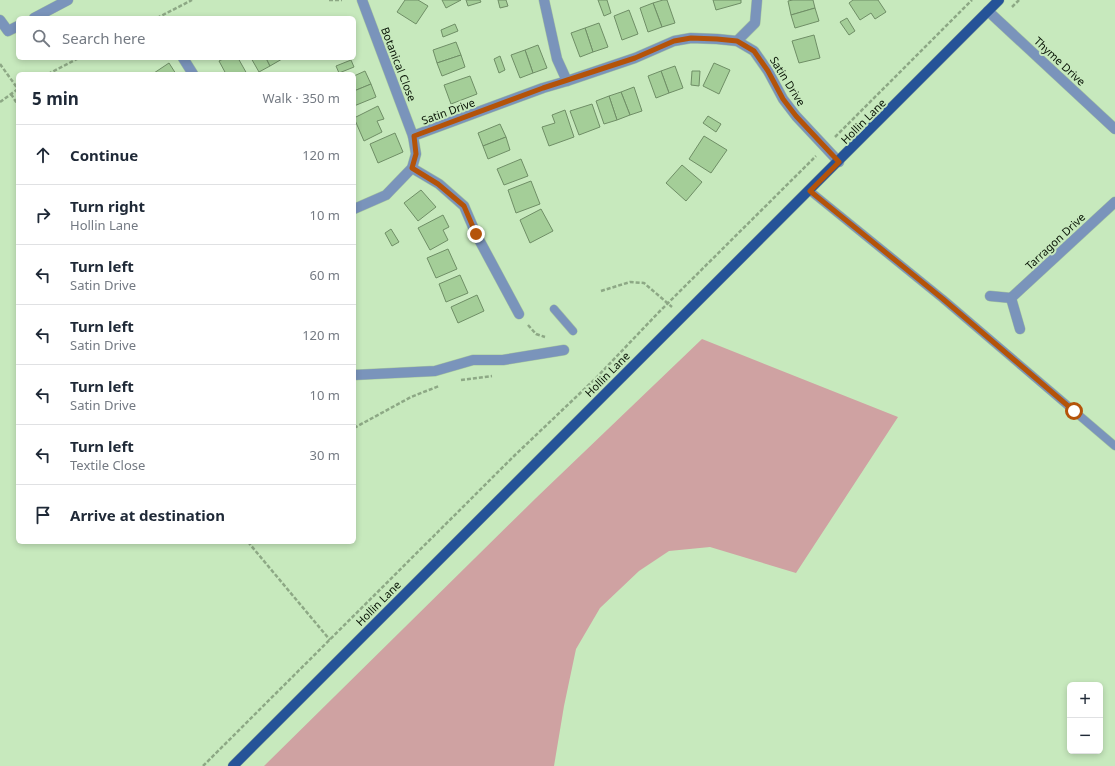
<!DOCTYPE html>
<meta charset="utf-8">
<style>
body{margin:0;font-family:"Noto Sans",sans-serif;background:#f6f6f7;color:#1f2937}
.controls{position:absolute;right:12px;bottom:12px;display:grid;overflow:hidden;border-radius:6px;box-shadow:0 2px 6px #0003}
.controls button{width:36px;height:36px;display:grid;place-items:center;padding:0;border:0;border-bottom:1px solid #e0e1e3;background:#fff;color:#1f2937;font:20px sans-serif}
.stop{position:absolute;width:12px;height:12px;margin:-9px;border:3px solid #b45309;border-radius:50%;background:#fff}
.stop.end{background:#b45309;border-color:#fff;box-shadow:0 1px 4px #0008}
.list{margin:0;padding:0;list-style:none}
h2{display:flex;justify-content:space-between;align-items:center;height:52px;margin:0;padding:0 16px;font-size:17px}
h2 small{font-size:13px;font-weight:400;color:#747a83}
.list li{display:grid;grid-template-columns:26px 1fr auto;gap:12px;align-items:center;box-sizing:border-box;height:60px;padding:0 16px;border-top:1px solid #e0e1e3}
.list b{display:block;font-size:15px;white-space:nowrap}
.list p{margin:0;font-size:13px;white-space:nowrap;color:#747a83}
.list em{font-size:13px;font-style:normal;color:#747a83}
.icon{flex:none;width:22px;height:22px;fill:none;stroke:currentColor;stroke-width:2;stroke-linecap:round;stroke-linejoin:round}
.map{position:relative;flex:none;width:1115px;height:766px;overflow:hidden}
.search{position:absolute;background:#fff;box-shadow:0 2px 6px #0003;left:16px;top:16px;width:340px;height:44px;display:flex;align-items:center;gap:10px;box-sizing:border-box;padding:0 14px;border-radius:6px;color:#747a83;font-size:15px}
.panel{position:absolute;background:#fff;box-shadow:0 2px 6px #0003;left:16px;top:72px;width:340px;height:472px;border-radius:6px}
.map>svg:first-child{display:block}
</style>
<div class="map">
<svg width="1115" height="766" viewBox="0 0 1115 766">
<rect width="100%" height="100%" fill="#c7e9bd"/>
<polygon fill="#cfa2a2" points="702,339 898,417 796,573 710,547 669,551 639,571 600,608 576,649 564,706 554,766 264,766 536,498"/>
<g fill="#a4ce98" stroke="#6f8e66">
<polygon points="405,0 418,0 428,6 416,24 397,12"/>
<polygon points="442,0 461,0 446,8"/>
<polygon points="466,0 480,0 481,2 468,6"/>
<polygon points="498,0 506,0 508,6 500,8"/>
<polygon points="598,0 607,0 611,13 604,16"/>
<polygon points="663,0 667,0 675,23 662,27 653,3"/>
<polygon points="713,0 741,0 741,3 716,10"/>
<polygon points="793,0 813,0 815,8 791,15 788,1"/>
<polygon points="853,0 878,0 886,12 875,19 871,13 860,20 849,3"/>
<polygon points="653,3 662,27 648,32 640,8"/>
<polygon points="815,8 819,21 795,28 791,15"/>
<polygon points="629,10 638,34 622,40 614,16"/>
<polygon points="847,18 855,31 849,35 840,22"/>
<polygon points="599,23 608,47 593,52 585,28"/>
<polygon points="455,24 458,31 443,37 441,30"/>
<polygon points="585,28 593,52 580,57 571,33"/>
<polygon points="814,35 820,58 799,63 792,41"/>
<polygon points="456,42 461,55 437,63 433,50"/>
<polygon points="538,45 547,68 533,73 525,50"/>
<polygon points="525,50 533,73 520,78 511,55"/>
<polygon points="461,55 465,67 442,76 437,63"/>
<polygon points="500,56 505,70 499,73 494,59"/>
<polygon points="225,58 238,58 247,74 226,74 219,61"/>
<polygon points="251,58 266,58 270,66 259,72"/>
<polygon points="266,58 281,58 282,59 270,66"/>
<polygon points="351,60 354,67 339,73 336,66"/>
<polygon points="169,63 176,74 154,74 154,73"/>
<polygon points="714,63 730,70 719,94 703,86"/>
<polygon points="675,66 683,88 669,93 661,71"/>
<polygon points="365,71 371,84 354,91 354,76"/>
<polygon points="661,71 669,93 656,98 648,76"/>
<polygon points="692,71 700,71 699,86 691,85"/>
<polygon points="470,76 477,94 451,104 444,85"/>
<polygon points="371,84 376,97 354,106 354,91"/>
<polygon points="634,87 642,111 630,115 621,92"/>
<polygon points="621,92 630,115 617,120 609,96"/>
<polygon points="609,96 617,120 604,124 596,101"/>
<polygon points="592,104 600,127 579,135 570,111"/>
<polygon points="378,106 384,119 377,121 382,132 364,141 354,118"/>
<polygon points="565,110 574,137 549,146 542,127 555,123 552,115"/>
<polygon points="708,116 721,124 716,132 703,123"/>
<polygon points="500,124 506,137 483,146 478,133"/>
<polygon points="395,133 403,152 378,163 370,144"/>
<polygon points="704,136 727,150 711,173 689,159"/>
<polygon points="506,137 510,150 488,159 483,146"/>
<polygon points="521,159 528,176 504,185 497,169"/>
<polygon points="682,165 702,182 686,201 666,183"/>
<polygon points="531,181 540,204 516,213 508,190"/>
<polygon points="421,190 436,207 418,221 404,203"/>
<polygon points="541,209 553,231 530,243 520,220"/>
<polygon points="443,215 449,227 443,230 448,240 430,250 418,228"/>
<polygon points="391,229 399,242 392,246 385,233"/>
<polygon points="448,249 457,269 436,278 427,258"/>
<polygon points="460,275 468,293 446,302 439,284"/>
<polygon points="477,295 484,311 458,323 451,307"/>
</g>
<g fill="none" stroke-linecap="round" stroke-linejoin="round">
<defs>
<g id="service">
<polyline points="810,191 943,299 1115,446"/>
<polyline points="554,309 573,331"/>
</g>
<g id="minor">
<polyline points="362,0 413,136"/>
<polyline points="544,0 557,59 567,81"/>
<polyline points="988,11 1115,129"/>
<polyline points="34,18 68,0"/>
<polyline points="0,20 8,31 18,26"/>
<polyline points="737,41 755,23 757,0"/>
<polyline points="183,58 193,74"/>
<polyline points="412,168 439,184 464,206 476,234 519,314"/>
<polyline points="354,209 386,195 412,168 416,154 413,136 543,88 567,81 635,58 674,41 691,38 717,39 737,41 754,51 768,71 783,99 796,116 839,162"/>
<polyline points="990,296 1011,298 1115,202"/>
<polyline points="1011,298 1020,329"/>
<polyline points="354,375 435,371 473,360 503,360 564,350"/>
</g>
<polyline id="primary" points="233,766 999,0"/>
</defs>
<use href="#service" stroke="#a9c7a0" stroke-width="9"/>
<use href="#minor" stroke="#a9c7a0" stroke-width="11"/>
<use href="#primary" stroke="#a9c7a0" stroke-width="11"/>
<g stroke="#8da885" stroke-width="2.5" stroke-dasharray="4 2" stroke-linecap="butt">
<polyline points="329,0 342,0"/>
<polyline points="1012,7 1019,0"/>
<polyline points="157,18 192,0"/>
<polyline points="0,64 18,89"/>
<polyline points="48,74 79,58"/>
<polyline points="11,94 18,105"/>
<polyline points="0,102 18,89"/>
<polyline points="835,137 972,0"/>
<polyline points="601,291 630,282 644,283 672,307"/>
<polyline points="528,325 536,334 545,337"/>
<polyline points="461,380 492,376"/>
<polyline points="354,428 411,397 439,386"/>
<polyline points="248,542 330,640"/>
<polyline points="203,766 514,456 596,378 659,312 816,156"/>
</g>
<use href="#service" stroke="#7a94bb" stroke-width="8"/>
<use href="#minor" stroke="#7a94bb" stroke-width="10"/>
<use href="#primary" stroke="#255398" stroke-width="10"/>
</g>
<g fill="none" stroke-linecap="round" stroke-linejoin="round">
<polyline stroke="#b45309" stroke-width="5" points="476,234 464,206 438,184 412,168 416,154 414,136 543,88 635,58 674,41 691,38 717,39 737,41 754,51 768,71 783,99 796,116 839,162 810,191 943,299 1074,411"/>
</g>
<g text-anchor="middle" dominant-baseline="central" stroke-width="4" stroke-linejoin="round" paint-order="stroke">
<g font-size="11" fill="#091406" stroke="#c7e9bd">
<text transform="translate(1060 61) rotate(43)">Thyme Drive</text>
<text transform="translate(399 64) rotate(69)">Botanical Close</text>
<text transform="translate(788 81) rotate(58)">Satin Drive</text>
<text transform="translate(448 111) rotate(-20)">Satin Drive</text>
<text transform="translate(863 121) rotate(-45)">Hollin Lane</text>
<text transform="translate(1055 241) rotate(-43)">Tarragon Drive</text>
<text transform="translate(607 374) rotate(-45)">Hollin Lane</text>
<text transform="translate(378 603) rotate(-45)">Hollin Lane</text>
</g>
</g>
</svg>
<div class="controls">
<button>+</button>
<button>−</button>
</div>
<div class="stop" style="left:1074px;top:411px"></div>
<div class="stop end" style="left:476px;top:234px"></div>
<div class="search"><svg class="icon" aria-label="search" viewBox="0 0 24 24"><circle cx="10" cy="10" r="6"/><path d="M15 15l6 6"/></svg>Search here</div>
<section class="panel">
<h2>5 min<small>Walk · 350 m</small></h2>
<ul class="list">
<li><svg class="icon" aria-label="ahead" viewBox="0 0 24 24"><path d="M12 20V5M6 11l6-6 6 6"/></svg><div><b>Continue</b></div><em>120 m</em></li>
<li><svg class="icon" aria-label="right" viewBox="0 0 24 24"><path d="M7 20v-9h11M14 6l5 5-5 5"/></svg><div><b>Turn right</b><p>Hollin Lane</p></div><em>10 m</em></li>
<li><svg class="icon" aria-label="left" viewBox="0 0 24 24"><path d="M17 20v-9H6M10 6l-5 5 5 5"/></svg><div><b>Turn left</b><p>Satin Drive</p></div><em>60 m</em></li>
<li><svg class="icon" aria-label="left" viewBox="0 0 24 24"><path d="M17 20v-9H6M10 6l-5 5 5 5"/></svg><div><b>Turn left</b><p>Satin Drive</p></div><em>120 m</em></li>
<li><svg class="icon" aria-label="left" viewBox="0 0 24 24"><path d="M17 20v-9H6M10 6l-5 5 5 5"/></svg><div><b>Turn left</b><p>Satin Drive</p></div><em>10 m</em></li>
<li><svg class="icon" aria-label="left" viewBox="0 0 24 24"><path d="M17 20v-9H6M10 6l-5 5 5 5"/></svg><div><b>Turn left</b><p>Textile Close</p></div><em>30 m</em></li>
<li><svg class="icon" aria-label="arrive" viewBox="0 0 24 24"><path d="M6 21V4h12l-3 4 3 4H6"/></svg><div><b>Arrive at destination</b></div></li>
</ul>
</section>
</div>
